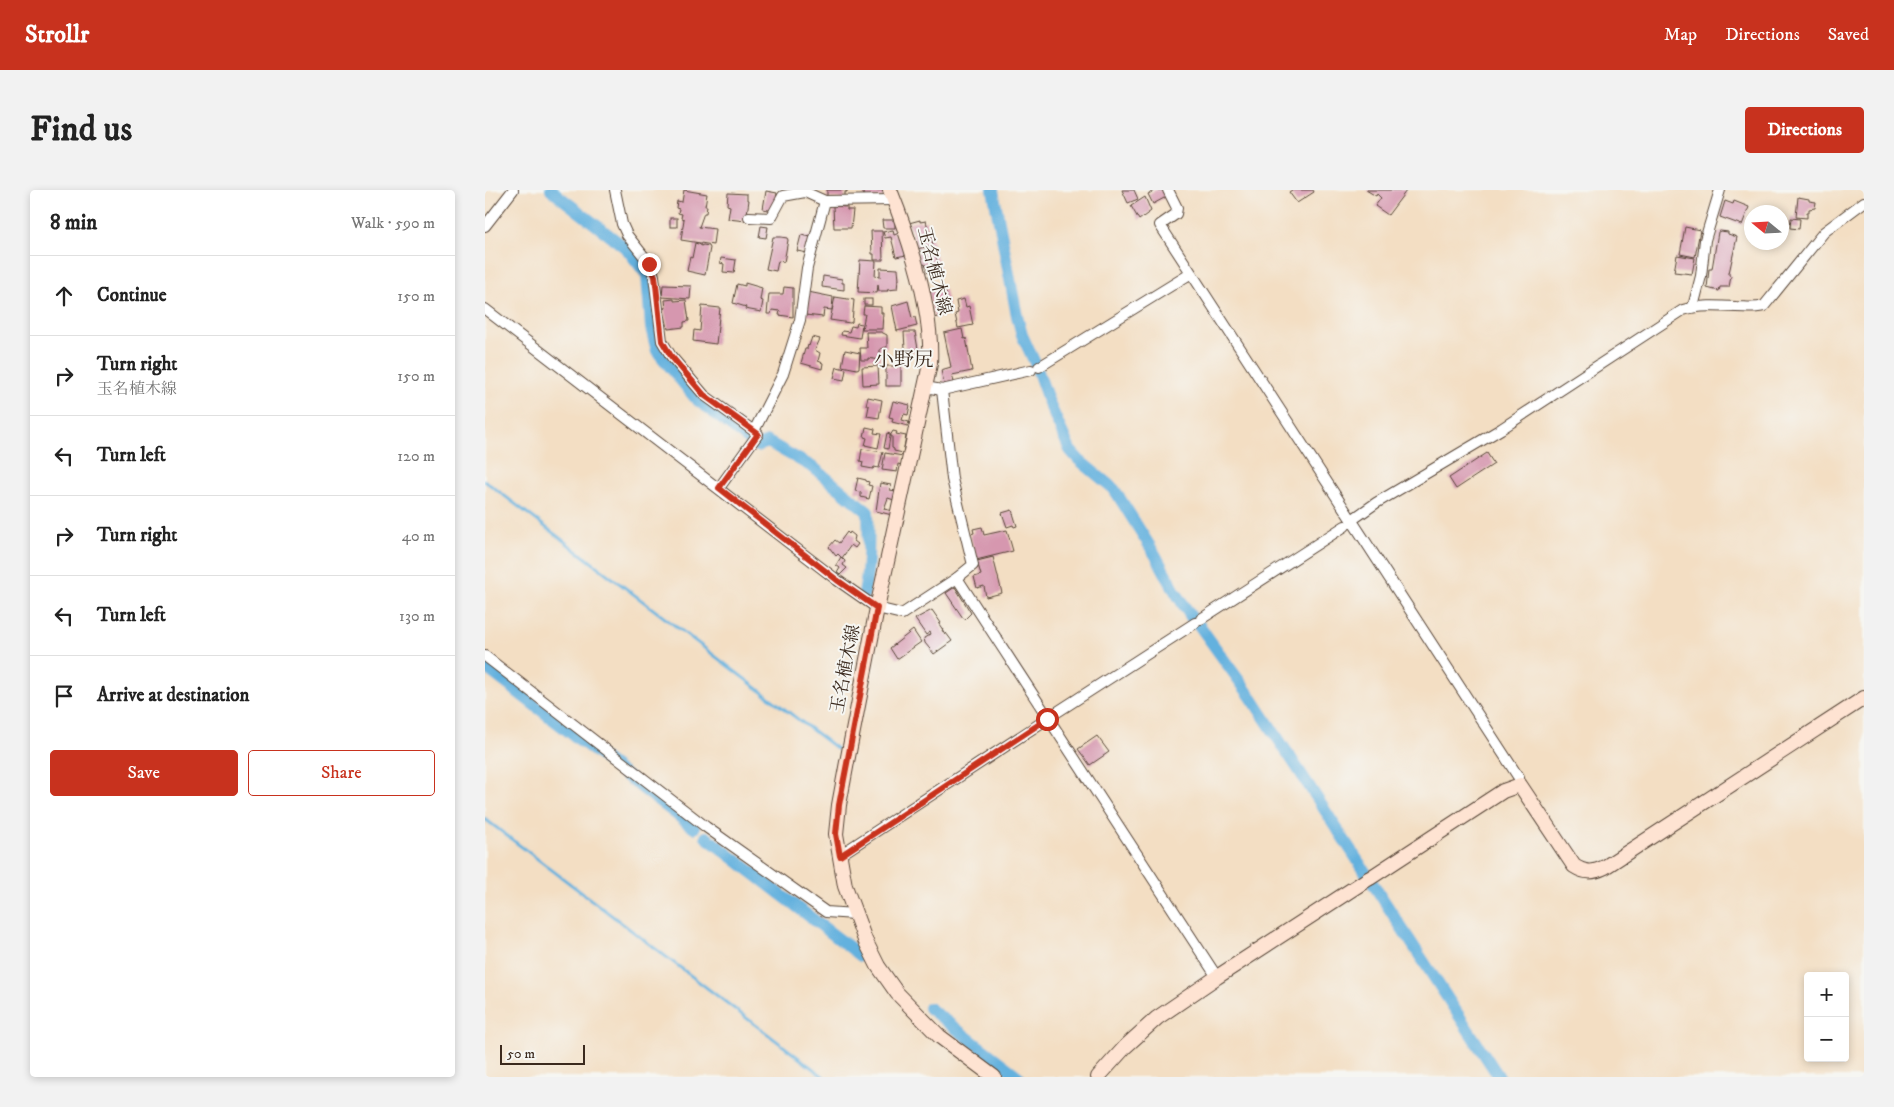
<!DOCTYPE html>
<meta charset="utf-8">
<style>
body{margin:0;font-family:"IM FELL DW Pica","Noto Serif JP",serif;background:#f2f2f2;color:#222}
.controls{position:absolute;right:15px;bottom:15px;display:grid;overflow:hidden;border-radius:5px;box-shadow:0 2px 8px #0003}
.controls button{width:45px;height:45px;display:grid;place-items:center;padding:0;border:0;border-bottom:1px solid #e0e0e0;background:#fff;color:#222;font:25px sans-serif}
.compass{position:absolute;left:1259px;top:15px;width:45px;height:45px;border-radius:50%;background:#fff;box-shadow:0 2px 8px #0003;rotate:288deg}
.scale{position:absolute;left:15px;bottom:12px;width:85px;box-sizing:border-box;padding-left:5px;border:2px solid #3b2a1e;border-top:0;font-size:14px;line-height:18px;white-space:nowrap;color:#3b2a1e;-webkit-text-stroke:4px #f6f6f2;paint-order:stroke}
.stop{position:absolute;width:15px;height:15px;margin:-11px;border:4px solid #c8321e;border-radius:50%;background:#fff}
.stop.end{background:#c8321e;border-color:#fff;box-shadow:0 1px 5px #0008}
.list{margin:0;padding:0;list-style:none}
h2{display:flex;justify-content:space-between;align-items:center;height:65px;margin:0;padding:0 20px;font-size:21px}
h2 small{font-size:16px;font-weight:400;color:#767676}
.list li{display:grid;grid-template-columns:32px 1fr auto;gap:15px;align-items:center;box-sizing:border-box;height:80px;padding:0 20px;border-top:1px solid #e0e0e0}
.list b{display:block;font-size:19px;white-space:nowrap}
.list p{margin:0;font-size:16px;white-space:nowrap;color:#767676}
.list em{font-size:16px;font-style:normal;color:#767676}
.actions{display:flex;gap:10px;padding:15px 20px}
.actions a{flex:1;padding:11px 0;border:1px solid #c8321e;border-radius:5px;text-align:center;font-size:18px;color:#c8321e}
.actions .main{background:#c8321e;color:#fff}
.icon{flex:none;width:28px;height:28px;fill:none;stroke:currentColor;stroke-width:2;stroke-linecap:round;stroke-linejoin:round}
.map{position:relative;flex:none;width:1379px;height:887px;overflow:hidden;border-radius:5px}
header{display:flex;align-items:center;gap:30px;box-sizing:border-box;height:70px;padding:0 25px;background:#c8321e;color:#fff}
header strong{font-size:24px}
nav{display:flex;gap:28px;margin-inline-start:auto;font-size:18px}
.intro{display:flex;align-items:center;justify-content:space-between;box-sizing:border-box;height:120px;padding:0 30px}
h1{margin:0;font-size:35px}
.button{padding:12px 22px;border-radius:5px;background:#c8321e;color:#fff;font-size:18px;font-weight:700}
main{display:flex;gap:30px;padding:0 30px}
aside{flex:1;background:#fff;border-radius:5px;box-shadow:0 2px 8px #0003}
.map>svg:first-child{display:block}
</style>
<header>
<strong>Strollr</strong>
<nav><a>Map</a><a>Directions</a><a>Saved</a></nav>
</header>
<div class="intro"><h1>Find us</h1><a class="button">Directions</a></div>
<main>
<aside>
<h2>8 min<small>Walk · 590 m</small></h2>
<ul class="list">
<li><svg class="icon" aria-label="ahead" viewBox="0 0 24 24"><path d="M12 20V5M6 11l6-6 6 6"/></svg><div><b>Continue</b></div><em>150 m</em></li>
<li><svg class="icon" aria-label="right" viewBox="0 0 24 24"><path d="M7 20v-9h11M14 6l5 5-5 5"/></svg><div><b>Turn right</b><p>玉名植木線</p></div><em>150 m</em></li>
<li><svg class="icon" aria-label="left" viewBox="0 0 24 24"><path d="M17 20v-9H6M10 6l-5 5 5 5"/></svg><div><b>Turn left</b></div><em>120 m</em></li>
<li><svg class="icon" aria-label="right" viewBox="0 0 24 24"><path d="M7 20v-9h11M14 6l5 5-5 5"/></svg><div><b>Turn right</b></div><em>40 m</em></li>
<li><svg class="icon" aria-label="left" viewBox="0 0 24 24"><path d="M17 20v-9H6M10 6l-5 5 5 5"/></svg><div><b>Turn left</b></div><em>130 m</em></li>
<li><svg class="icon" aria-label="arrive" viewBox="0 0 24 24"><path d="M6 21V4h12l-3 4 3 4H6"/></svg><div><b>Arrive at destination</b></div></li>
</ul>
<div class="actions"><a class="main">Save</a><a>Share</a></div>
</aside>
<div class="map">
<svg width="1379" height="887" viewBox="0 0 1379 887">
<rect width="100%" height="100%" fill="#f6f6f2"/>
<filter id="ink" filterUnits="userSpaceOnUse"><feTurbulence type="fractalNoise" baseFrequency=".02" numOctaves="2"/><feDisplacementMap in="SourceGraphic" scale="10" xChannelSelector="R" yChannelSelector="G"/><feConvolveMatrix kernelMatrix="1 2 1 2 8 2 1 2 1" color-interpolation-filters="sRGB"/></filter>
<filter id="wash" filterUnits="userSpaceOnUse"><feTurbulence type="fractalNoise" baseFrequency=".0096" numOctaves="4" result="noise"/><feDisplacementMap in="SourceGraphic" scale="20" xChannelSelector="R" yChannelSelector="G"/><feGaussianBlur stdDeviation="1.12" result="paint"/><feColorMatrix in="noise" values="0 0 0 0 0 0 0 0 0 0 0 0 0 0 0 0 0 1.4 0 .05"/><feComposite in="paint" operator="in"/></filter>
<g filter="url(#wash)">
<rect width="100%" height="100%" fill="#f3dec3"/>
<g fill="none" stroke-linecap="round" stroke-linejoin="round">
<g stroke="#64b1de" stroke-width="3">
<polyline points="0,291 352,559"/>
<polyline points="0,629 339,887"/>
</g>
<g stroke="#64b1de" stroke-width="12">
<path d="M 66,0 L 142,59 L 162,85 L 166,138 L 172,161 L 211,209 L 272,256 L 283,252 L 329,278 L 383,322 C 384,348 384,379 379,404"/>
<polyline points="508,0 532,126 537,145 550,173 564,213 585,260 594,270 629,299 671,366 690,401 706,427 711,431 766,507 1014,887"/>
<polyline points="0,477 209,638"/>
<polyline points="221,647 376,766"/>
<polyline points="444,818 534,887"/>
</g>
</g>
<g id="blocks">
<g fill="#d697af">
<polygon points="199,0 222,4 220,16 222,16 221,23 219,23 214,37 230,39 228,55 196,50 199,29 196,28 197,24 193,23 194,19 191,18 192,11 197,12"/>
<polygon points="342,0 362,0 362,2 360,2 360,9 342,8"/>
<polygon points="379,0 399,0 402,6 381,10 377,1"/>
<polygon points="637,0 649,0 653,9 643,13"/>
<polygon points="671,0 678,0 681,7 668,14 663,4"/>
<polygon points="807,0 828,0 829,2 812,13 804,2"/>
<polygon points="881,0 919,0 921,1 903,25 890,16 896,8 892,4 891,6"/>
<polygon points="281,1 292,3 289,21 278,19"/>
<polygon points="243,3 262,4 262,10 264,10 261,31 243,29 245,16 242,15"/>
<polygon points="660,7 666,21 654,30 646,16"/>
<polygon points="1313,7 1324,9 1324,11 1331,12 1330,18 1324,19 1324,22 1322,22 1322,28 1311,27"/>
<polygon points="1240,11 1248,14 1249,11 1264,17 1257,35 1235,27"/>
<polygon points="348,16 362,17 362,20 368,20 366,38 349,38"/>
<rect x="185" y="28" width="7" height="9"/>
<polygon points="1306,28 1315,29 1314,39 1305,38"/>
<polygon points="397,30 410,30 410,38 398,38"/>
<polygon points="435,30 435,32 441,31 444,42 446,42 448,55 432,59 424,33"/>
<polygon points="276,36 283,37 281,48 274,47"/>
<polygon points="1200,37 1215,40 1210,67 1195,64"/>
<polygon points="408,40 409,45 414,43 421,65 411,67 406,47 400,48 398,42"/>
<polygon points="386,41 397,41 398,70 389,70 389,64 387,64"/>
<polygon points="1235,41 1243,42 1243,44 1252,47 1244,83 1244,85 1246,86 1244,97 1235,97 1234,101 1222,98 1224,79 1227,79 1233,42"/>
<polygon points="316,45 326,47 323,63 312,61"/>
<polygon points="288,47 296,47 302,48 303,50 299,72 293,71 291,81 281,79"/>
<polygon points="210,53 216,55 216,56 218,55 224,56 225,58 220,85 202,81 205,67 207,68"/>
<polygon points="449,58 455,80 443,83 440,74 435,76 431,63"/>
<polygon points="1192,65 1210,68 1207,84 1189,82"/>
<polygon points="236,68 251,70 249,83 238,82 239,74 235,73"/>
<polygon points="375,70 391,71 390,86 395,87 395,78 413,79 414,90 413,90 412,99 402,100 403,101 394,101 393,95 392,103 373,102"/>
<polygon points="338,86 357,89 357,93 359,93 359,100 337,97"/>
<polygon points="260,93 277,98 275,110 278,111 276,122 260,119 261,117 248,113 252,94 260,96"/>
<polygon points="178,95 206,96 205,109 177,107"/>
<polygon points="299,97 308,98 308,127 294,125 295,121 287,120 286,124 282,124 284,104 298,104"/>
<polygon points="458,99 460,100 465,123 462,123 463,125 449,128 443,102"/>
<polygon points="323,102 348,107 347,120 339,119 338,127 320,125"/>
<polygon points="350,107 369,110 367,132 365,133 345,130"/>
<polygon points="189,109 189,111 201,110 204,131 199,132 199,137 183,139 179,119 181,118 180,110"/>
<rect x="379" y="109" width="8" height="6"/>
<polygon points="479,109 481,117 484,116 488,135 473,138 470,124 473,123 471,111"/>
<polygon points="423,111 427,128 430,127 432,136 412,141 407,116"/>
<polygon points="217,116 235,118 231,154 208,151 209,140 215,141"/>
<polygon points="379,116 396,117 396,123 398,123 397,139 377,139 380,124 378,124"/>
<polygon points="372,133 377,134 375,148 356,145 357,141 364,142 366,136 371,137"/>
<polygon points="477,139 479,149 481,148 487,181 467,185 469,192 459,194 456,180 466,177 459,143"/>
<polygon points="381,142 396,142 402,145 402,157 395,159 395,170 383,168 383,170 376,170 375,158 382,158"/>
<polygon points="419,142 430,142 433,159 431,159 431,161 419,163 418,159 420,159"/>
<polygon points="327,147 335,149 330,160 335,163 333,171 338,173 337,179 316,173 320,159 322,159 323,155 324,156"/>
<polygon points="360,160 375,163 374,178 372,179 357,176"/>
<polygon points="393,176 394,194 378,195 377,177"/>
<rect x="401" y="176" width="15" height="20"/>
<polygon points="352,177 361,179 359,190 349,188"/>
<polygon points="383,207 397,210 394,228 382,226 384,216 381,215"/>
<polygon points="408,211 425,215 423,225 419,224 417,230 424,232 423,236 407,232 408,228 404,227"/>
<polygon points="381,237 390,239 389,243 396,244 393,258 380,255 382,248 379,247"/>
<polygon points="408,241 412,242 411,244 421,246 418,263 409,261 409,259 407,258 407,246 405,246"/>
<polygon points="402,243 405,244 405,247 403,259 399,258"/>
<polygon points="377,259 398,262 394,278 389,277 388,279 377,277 378,272 375,271"/>
<polygon points="400,263 418,266 417,275 413,274 412,282 397,280"/>
<polygon points="1002,263 1009,274 971,299 964,288"/>
<polygon points="373,288 381,290 381,291 384,292 383,295 387,296 384,309 376,307 376,302 370,301"/>
<polygon points="395,293 406,295 405,300 411,301 409,310 403,308 399,319 408,321 407,325 391,321"/>
<polygon points="527,320 532,336 529,337 528,335 522,337 517,323"/>
<polygon points="497,337 499,345 522,340 528,361 491,370 485,344 489,343 488,339"/>
<polygon points="362,342 364,344 365,342 370,346 369,351 373,354 370,358 366,355 357,368 353,364 351,366 344,357 350,350 354,353"/>
<polygon points="356,367 360,371 358,375 362,378 355,385 352,383 355,378 351,375"/>
<polygon points="508,367 517,403 501,407 499,396 492,398 489,387 496,385 492,371"/>
<polygon points="470,397 486,423 480,429 478,428 461,403"/>
<polygon points="447,420 456,433 454,434 458,440 457,440 460,445 461,443 467,451 449,464 440,453 439,448 446,444 445,442 441,445 430,429"/>
<polygon points="428,440 436,452 412,469 405,458"/>
<polygon points="612,546 624,562 605,575 593,559"/>
</g>
</g>
</g>
<g filter="url(#ink)">
<use href="#blocks" fill-opacity="0" stroke="#574537" stroke-width="1"/>
<g fill="none" stroke-linecap="round" stroke-linejoin="round">
<defs>
<g id="street">
<polyline points="130,0 137,34 142,45 165,74 169,86 177,151 186,166 219,205 273,244 234,298"/>
<polyline points="683,0 692,18 691,24 675,35 1034,588 1035,595"/>
<polyline points="264,27 286,28 298,6 320,2 340,11 409,10"/>
<polyline points="0,36 28,0"/>
<polyline points="1208,117 1216,86 1220,50 1235,0"/>
<polyline points="0,119 352,390 392,418 417,424 472,388 732,787"/>
<polyline points="554,177 705,84"/>
<polyline points="440,197 457,200 546,180"/>
<polyline points="457,200 467,289 488,375 472,388"/>
<polyline points="269,241 298,184 315,130 322,78 340,11"/>
<path d="M 871,327 L 891,313 L 1016,239 L 1198,120 C 1214,115 1233,116 1251,117 C 1261,117 1269,119 1279,116 L 1339,42 L 1379,12"/>
<polyline points="716,429 860,336"/>
<polyline points="0,466 221,637 341,722 370,724"/>
<polyline points="566,526 710,433"/>
<polyline points="355,665 562,529"/>
</g>
<g id="secondary">
<path d="M 405,0 C 425,50 448,120 445,174 L 392,418 L 362,572 L 354,615 L 351,644 L 360,696 L 380,750 L 393,776 L 412,803 L 454,846 L 509,887"/>
<path d="M 885,688 L 1018,601 L 1035,595 L 1089,676 C 1100,683 1108,683 1120,677 L 1379,508"/>
<polyline points="613,887 641,856 672,828 732,787 883,689"/>
</g>
</defs>
<use href="#street" stroke="#574537" stroke-width="12"/>
<use href="#secondary" stroke="#574537" stroke-width="16"/>
<use href="#street" stroke="#fff" stroke-width="10"/>
<use href="#secondary" stroke="#fee3d2" stroke-width="14"/>
</g>
</g>
<g fill="none" stroke-linecap="round" stroke-linejoin="round" filter="url(#ink)">
<polyline stroke="#c8321e" stroke-width="6" points="164,74 170,86 177,151 186,166 219,205 273,244 234,298 352,390 392,418 354,615 351,644 355,666 562,529"/>
</g>
<g text-anchor="middle" dominant-baseline="central" stroke-width="4" stroke-linejoin="round" paint-order="stroke">
<g font-size="18" fill="#3b2a1e" stroke="#f6f6f2">
<text transform="translate(449 81) rotate(76)">玉名植木線</text>
<text transform="translate(361 479) rotate(-79)">玉名植木線</text>
</g>
<g font-size="20" fill="#3b2a1e" stroke="#f6f6f2">
<text x="419" y="170">小野尻</text>
</g>
</g>
</svg>
<div class="controls">
<button>+</button>
<button>−</button>
</div>
<svg class="compass" viewBox="-18 -18 36 36"><path d="M0-13l5 13h-10z" fill="#e53935"/><path d="M0 13l5-13h-10z" fill="#767676"/></svg>
<div class="scale">50 m</div>
<div class="stop" style="left:562px;top:529px"></div>
<div class="stop end" style="left:164px;top:74px"></div>
</div>
</main>
